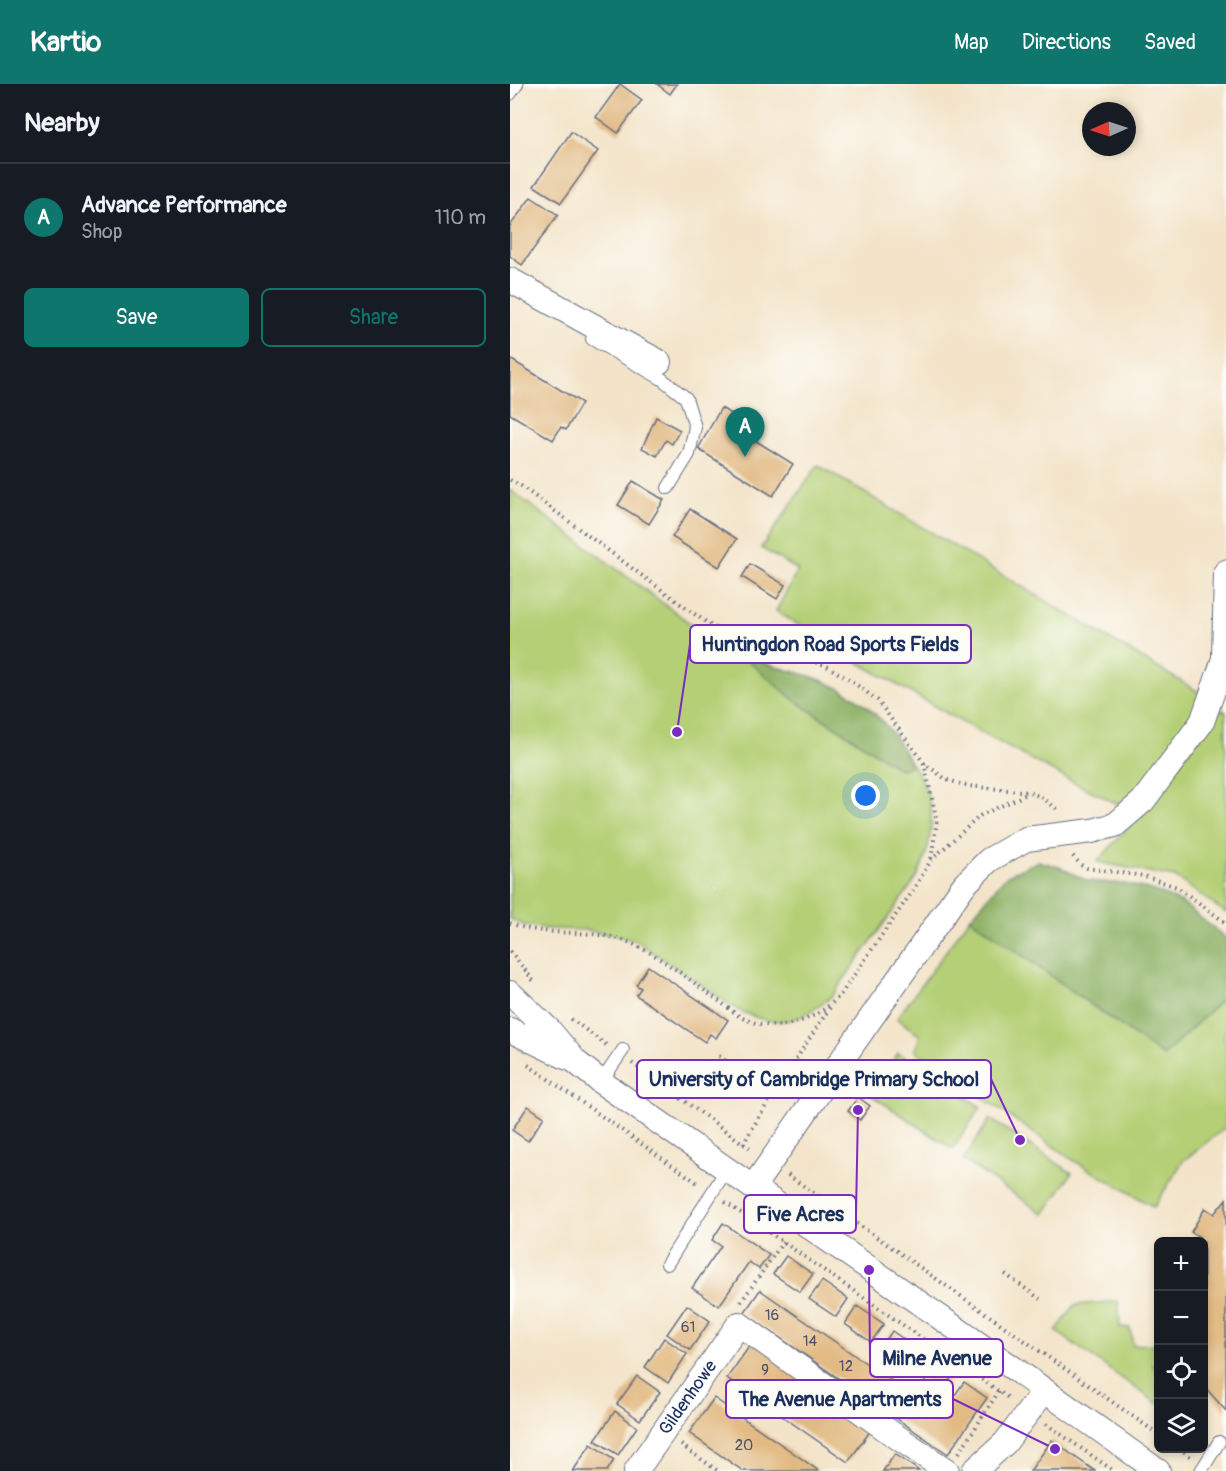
<!DOCTYPE html>
<meta charset="utf-8">
<style>
body{margin:0;font-family:Pangolin,sans-serif;background:#242831;color:#f1f3f6}
.controls{position:absolute;right:18px;bottom:18px;display:grid;overflow:hidden;border-radius:9px;box-shadow:0 3px 9px #0003}
.controls button{width:54px;height:54px;display:grid;place-items:center;padding:0;border:0;border-bottom:2px solid #363941;background:#171b24;color:#f1f3f6;font:30px sans-serif}
.compass{position:absolute;left:572px;top:18px;width:54px;height:54px;border-radius:50%;background:#171b24;box-shadow:0 3px 9px #0003;rotate:267deg}
.you{position:absolute;left:356px;top:712px;width:21px;height:21px;margin:-15px;border:4px solid #fff;border-radius:50%;background:#1a73e8;box-shadow:0 0 0 9px #1a73e833}
.badge{display:grid;place-items:center;width:39px;height:39px;border-radius:50%;background:#0f766e;color:#fff;font-size:20px;font-weight:700}
.pin{position:absolute;translate:-50% -50px;filter:drop-shadow(0 2px 3px #0008)}
.pin::after{content:'';position:absolute;top:32px;width:21px;height:18px;background:inherit;clip-path:polygon(0 0,100% 0,50% 100%)}
.list{margin:0;padding:0;list-style:none}
h2{display:flex;justify-content:space-between;align-items:center;height:78px;margin:0;padding:0 24px;font-size:26px}
h2 small{font-size:20px;font-weight:400;color:#9ea1a6}
.list li{display:grid;grid-template-columns:39px 1fr auto;gap:18px;align-items:center;box-sizing:border-box;height:108px;padding:0 24px;border-top:2px solid #363941}
.list b{display:block;font-size:22px;white-space:nowrap}
.list p{margin:0;font-size:20px;white-space:nowrap;color:#9ea1a6}
.list em{font-size:20px;font-style:normal;color:#9ea1a6}
.actions{display:flex;gap:12px;padding:18px 24px}
.actions a{flex:1;padding:14px 0;border:2px solid #0f766e;border-radius:9px;text-align:center;font-size:21px;color:#0f766e}
.actions .main{background:#0f766e;color:#fff}
.icon{flex:none;width:33px;height:33px;fill:none;stroke:currentColor;stroke-width:2;stroke-linecap:round;stroke-linejoin:round}
.map{position:relative;flex:none;width:716px;height:1387px;overflow:hidden}
header{display:flex;align-items:center;gap:36px;box-sizing:border-box;height:84px;padding:0 30px;background:#0f766e;color:#fff}
header strong{font-size:28px}
nav{display:flex;gap:33px;margin-inline-start:auto;font-size:21px}
main{display:flex}
aside{flex:1;background:#171b24}
.map>svg:first-child{display:block}
</style>
<header>
<strong>Kartio</strong>
<nav><a>Map</a><a>Directions</a><a>Saved</a></nav>
</header>
<main>
<aside>
<h2>Nearby<small></small></h2>
<ul class="list">
<li><span class="badge">A</span><div><b>Advance Performance</b><p>Shop</p></div><em>110 m</em></li>
</ul>
<div class="actions"><a class="main">Save</a><a>Share</a></div>
</aside>
<div class="map">
<svg width="716" height="1387" viewBox="0 0 716 1387">
<rect width="100%" height="100%" fill="#fdfcf7"/>
<filter id="ink" filterUnits="userSpaceOnUse"><feTurbulence type="fractalNoise" baseFrequency=".0167" numOctaves="2"/><feDisplacementMap in="SourceGraphic" scale="12" xChannelSelector="R" yChannelSelector="G"/><feConvolveMatrix kernelMatrix="1 2 1 2 8 2 1 2 1" color-interpolation-filters="sRGB"/></filter>
<filter id="wash" filterUnits="userSpaceOnUse"><feTurbulence type="fractalNoise" baseFrequency=".008" numOctaves="4" result="noise"/><feDisplacementMap in="SourceGraphic" scale="24" xChannelSelector="R" yChannelSelector="G"/><feGaussianBlur stdDeviation="1.35" result="paint"/><feColorMatrix in="noise" values="0 0 0 0 0 0 0 0 0 0 0 0 0 0 0 0 0 1.4 0 .05"/><feComposite in="paint" operator="in"/></filter>
<g filter="url(#wash)">
<rect width="100%" height="100%" fill="#f3e4c9"/>
<g fill="#b4cf75" stroke="#687f6a" stroke-width="1.5">
<polygon points="308,381 692,610 695,621 616,724 565,699 464,645 346,577 266,527 288,486 251,464"/>
<path d="M 0,406 L 207,559 L 239,573 L 240,578 L 284,616 L 390,685 L 396,684 L 401,680 C 429,714 425,756 407,793 L 322,912 C 289,940 267,945 228,926 L 125,856 L 77,846 L 39,845 L 14,841 L 0,835 Z"/>
<polygon points="711,625 716,628 716,829 665,793 587,778 631,729"/>
<polygon points="460,834 653,972 716,911 716,946 713,953 716,960 716,1043 673,1077 644,1123 563,1076 405,967 410,952 387,934"/>
<polygon points="388,969 471,1023 443,1065 361,1011"/>
<polygon points="480,1035 562,1089 534,1130 453,1076"/>
<polygon points="608,1217 610,1243 620,1244 623,1261 643,1260 647,1277 643,1281 648,1291 648,1320 546,1247 565,1221"/>
</g>
<g fill="#8fb266" stroke="#557062" stroke-width="1.5">
<path d="M 239,573 C 259,582 279,586 300,592 C 347,607 380,637 401,680 L 396,684 L 390,685 L 284,616 L 239,578 Z"/>
<polygon points="528,777 549,783 578,797 616,800 645,807 672,819 716,854 716,911 653,972 460,834 496,792"/>
</g>
<g id="blocks">
<g fill="#e2ba83">
<polygon points="110,0 132,16 108,49 86,33"/>
<polygon points="147,0 167,0 160,10"/>
<polygon points="61,48 88,67 51,119 24,102"/>
<polygon points="21,113 48,131 12,181 0,172 0,142"/>
<polygon points="0,275 72,319 56,346 51,343 43,356 0,330"/>
<polygon points="211,324 232,336 227,345 283,380 263,412 188,365"/>
<polygon points="146,333 170,346 162,360 156,356 147,372 132,364"/>
<polygon points="123,397 154,416 139,440 108,421"/>
<polygon points="180,425 227,455 209,483 162,453"/>
<polygon points="240,480 275,501 267,515 232,493"/>
<polygon points="138,882 218,936 206,954 200,950 195,958 126,911 131,904 126,901"/>
<polygon points="348,1013 360,1022 350,1036 338,1027"/>
<polygon points="18,1022 34,1033 18,1057 2,1046"/>
<polygon points="716,1115 716,1327 694,1302 694,1158 688,1158 690,1153 681,1148 695,1124 704,1130"/>
<polygon points="213,1139 259,1171 249,1185 239,1178 209,1222 182,1204 211,1162 202,1156"/>
<polygon points="276,1172 303,1190 290,1208 263,1190"/>
<polygon points="312,1197 338,1215 326,1233 299,1215"/>
<polygon points="250,1206 431,1331 454,1298 477,1314 438,1370 234,1229"/>
<polygon points="177,1221 200,1237 180,1266 157,1250"/>
<polygon points="347,1222 374,1240 361,1258 335,1240"/>
<polygon points="382,1247 409,1266 396,1284 370,1265"/>
<polygon points="154,1254 177,1270 158,1299 135,1283"/>
<polygon points="243,1257 364,1342 338,1378 217,1294"/>
<polygon points="418,1272 444,1290 431,1308 405,1290"/>
<polygon points="127,1292 150,1308 130,1336 107,1320"/>
<polygon points="204,1314 272,1361 309,1387 233,1387 179,1349"/>
<polygon points="105,1327 127,1343 108,1371 85,1356"/>
<polygon points="542,1356 568,1375 585,1387 520,1387"/>
<polygon points="81,1360 104,1376 97,1387 63,1387"/>
<polygon points="385,1370 409,1387 373,1387"/>
</g>
</g>
</g>
<g filter="url(#ink)">
<use href="#blocks" fill-opacity="0" stroke="#676e83" stroke-width="1.5"/>
<g fill="none" stroke-linecap="round" stroke-linejoin="round">
<defs>
<g id="service">
<polyline points="0,10 7,0"/>
<polyline points="82,255 152,295 176,314 185,343 179,370 158,404"/>
<polyline points="91,998 113,966"/>
<polyline points="157,1180 217,1085"/>
<polyline points="691,1387 709,1358"/>
</g>
<g id="minor">
<polyline points="0,196 149,278"/>
<polyline points="0,909 40,947 66,978 91,998 503,1284 648,1387"/>
<polyline points="0,946 58,974"/>
<polyline points="243,1103 454,801 479,776 516,755 582,747 605,741 633,717 692,638 711,584 714,574 716,488"/>
<path id="s1" d="M 126,1387 L 229,1240 L 374,1344 L 437,1387"/>
<polyline points="464,1387 495,1359 534,1307"/>
</g>
</defs>
<use href="#service" stroke="#676e83" stroke-width="14"/>
<use href="#minor" stroke="#676e83" stroke-width="26"/>
<g stroke="#676e83" stroke-width="4" stroke-dasharray="1.5 4.5" stroke-linecap="butt">
<polyline points="0,396 11,402 180,527 210,547 236,560 315,581 343,598 367,616 414,679 437,696 458,702 519,708 533,714 546,724 548,728"/>
<polyline points="414,679 427,737 421,775"/>
<polyline points="563,772 571,781 577,784 634,792 667,803 716,839"/>
<path d="M 0,839 C 36,854 76,844 113,856 C 148,869 179,896 209,917 C 219,924 229,934 240,937 C 272,949 310,935 331,910 L 404,805 L 421,776 L 471,731 L 519,709"/>
<polyline points="0,867 26,900"/>
<polyline points="61,935 99,963"/>
<polyline points="209,972 263,1010 321,922"/>
<polyline points="122,979 242,1066"/>
<polyline points="18,981 189,1100"/>
<polyline points="233,1060 263,1010"/>
<polyline points="278,1091 648,1350"/>
<polyline points="215,1118 500,1315"/>
<polyline points="495,1190 530,1215"/>
<polyline points="231,1218 273,1158"/>
<polyline points="536,1340 604,1387"/>
<polyline points="171,1361 208,1387"/>
<polyline points="669,1364 681,1373"/>
<polyline points="449,1369 489,1307"/>
</g>
<use href="#service" stroke="#fff" stroke-width="12"/>
<use href="#minor" stroke="#fff" stroke-width="24"/>
</g>
</g>
<g text-anchor="middle" dominant-baseline="central" stroke-width="6" stroke-linejoin="round" paint-order="stroke">
<g font-size="15" fill="#4d5267">
<text x="262" y="1231">16</text>
<text x="178" y="1243">61</text>
<text x="300" y="1257">14</text>
<text x="336" y="1282">12</text>
<text x="255" y="1286">9</text>
<text x="234" y="1361">20</text>
</g>
<g font-size="18" fill="#1b2f5e" stroke="#fdfcf7">
<text stroke="none"><textPath href="#s1" startOffset="90">Gildenhowe</textPath></text>
</g>
</g>
<path fill="none" stroke="#7b2cbf" stroke-width="2" d="M167 648L180 560M510 1056L481 995M348 1026L346 1130M359 1186L360 1274M545 1365L443 1315"/>
<g fill="#7b2cbf" stroke="#fdfcf7" stroke-width="2">
<circle cx="167" cy="648" r="6"/>
<circle cx="510" cy="1056" r="6"/>
<circle cx="348" cy="1026" r="6"/>
<circle cx="359" cy="1186" r="6"/>
<circle cx="545" cy="1365" r="6"/>
</g>
<g fill="#fdfcf7" stroke="#7b2cbf" stroke-width="2">
<rect x="180" y="541" width="281" height="38" rx="6"/>
<rect x="127" y="976" width="354" height="38" rx="6"/>
<rect x="234" y="1111" width="112" height="38" rx="6"/>
<rect x="360" y="1255" width="133" height="38" rx="6"/>
<rect x="216" y="1296" width="227" height="38" rx="6"/>
</g>
<g font-size="20" text-anchor="middle" font-weight="bold" fill="#1b2f5e">
<text x="320" y="567">Huntingdon Road Sports Fields</text>
<text x="304" y="1002">University of Cambridge Primary School</text>
<text x="290" y="1137">Five Acres</text>
<text x="427" y="1281">Milne Avenue</text>
<text x="330" y="1322">The Avenue Apartments</text>
</g>
</svg>
<div class="controls">
<button>+</button>
<button>−</button>
<button><svg class="icon" aria-label="locate" viewBox="0 0 24 24"><circle cx="12" cy="12" r="6"/><path d="M12 2v4M12 18v4M2 12h4M18 12h4"/></svg></button>
<button><svg class="icon" aria-label="layers" viewBox="0 0 24 24"><path d="M12 4l9 5-9 5-9-5zM3 14l9 5 9-5"/></svg></button>
</div>
<svg class="compass" viewBox="-18 -18 36 36"><path d="M0-13l5 13h-10z" fill="#e53935"/><path d="M0 13l5-13h-10z" fill="#9ea1a6"/></svg>
<div class="you"></div>
<div class="pin badge" style="left:235px;top:373px">A</div>
</div>
</main>
